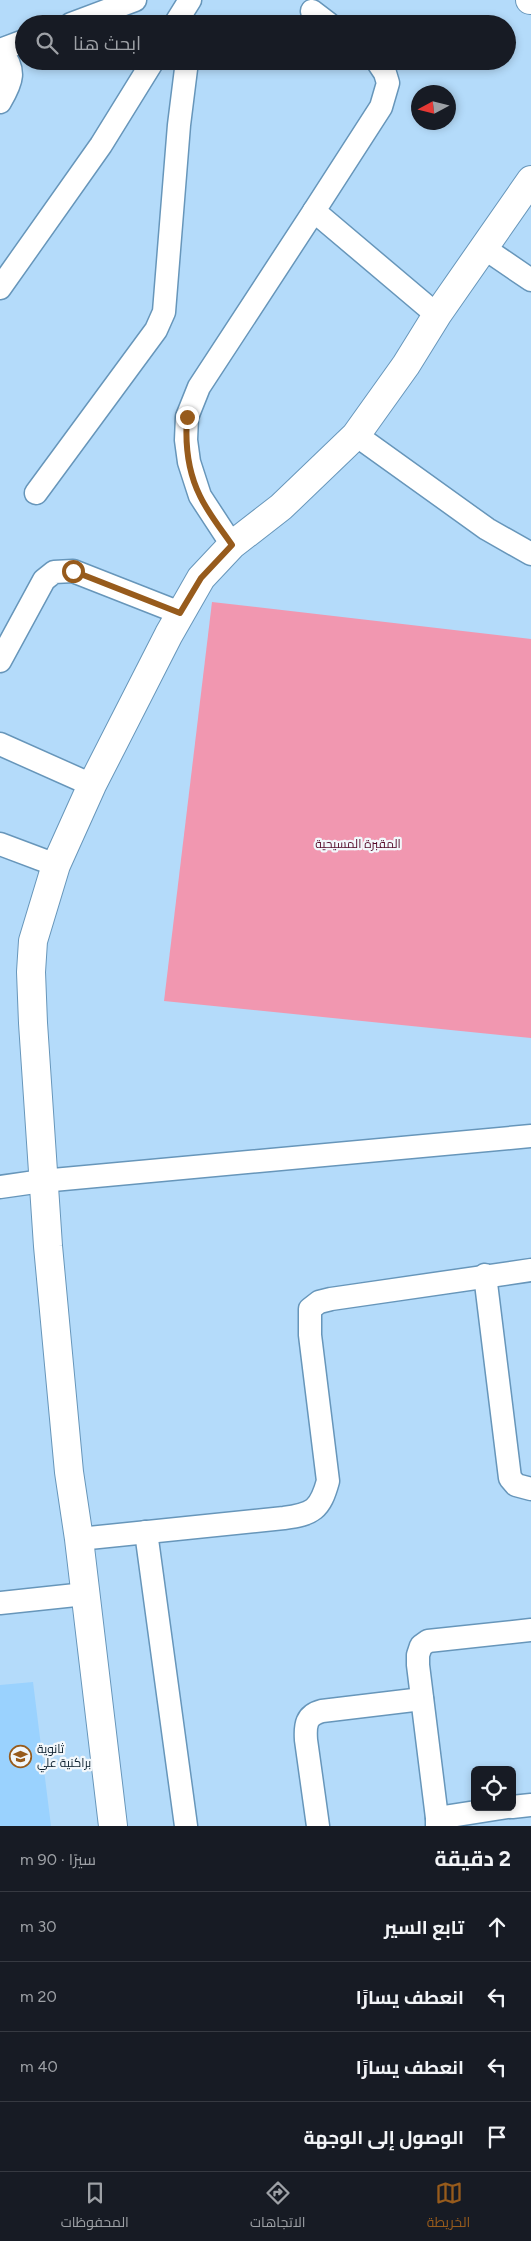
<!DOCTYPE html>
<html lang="ar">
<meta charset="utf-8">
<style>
body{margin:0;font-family:Figtree,Cairo,sans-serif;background:#20242c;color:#f1f3f6;direction:rtl}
.controls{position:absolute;right:15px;bottom:15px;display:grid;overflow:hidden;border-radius:8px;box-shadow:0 2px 8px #0003}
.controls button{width:45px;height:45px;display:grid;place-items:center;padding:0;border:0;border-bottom:1px solid #363941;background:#171b24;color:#f1f3f6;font:25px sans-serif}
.compass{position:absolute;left:411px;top:85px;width:45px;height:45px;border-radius:50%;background:#171b24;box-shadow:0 2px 8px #0003;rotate:263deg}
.stop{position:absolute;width:15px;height:15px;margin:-11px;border:4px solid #975b1c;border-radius:50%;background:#fff}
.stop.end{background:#975b1c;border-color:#fff;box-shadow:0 1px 5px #0008}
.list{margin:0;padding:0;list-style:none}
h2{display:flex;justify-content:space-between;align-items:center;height:65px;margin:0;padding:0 20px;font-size:21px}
h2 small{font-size:16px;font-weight:400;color:#9ea1a6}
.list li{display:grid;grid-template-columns:32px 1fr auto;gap:15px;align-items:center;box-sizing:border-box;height:70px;padding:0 20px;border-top:1px solid #363941}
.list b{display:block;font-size:19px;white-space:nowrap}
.list em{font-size:16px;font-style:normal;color:#9ea1a6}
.icon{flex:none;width:28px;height:28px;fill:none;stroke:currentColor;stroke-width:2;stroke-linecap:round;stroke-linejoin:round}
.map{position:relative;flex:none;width:531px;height:1826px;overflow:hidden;direction:ltr}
.search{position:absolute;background:#171b24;box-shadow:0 2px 8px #0003;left:15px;right:15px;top:15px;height:55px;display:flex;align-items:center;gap:12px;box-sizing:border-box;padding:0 18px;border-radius:28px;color:#9ea1a6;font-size:19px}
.sheet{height:345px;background:#171b24}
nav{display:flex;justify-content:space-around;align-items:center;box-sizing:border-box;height:70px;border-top:1px solid #363941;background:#171b24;font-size:14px;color:#9ea1a6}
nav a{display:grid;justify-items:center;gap:2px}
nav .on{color:#975b1c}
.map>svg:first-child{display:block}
</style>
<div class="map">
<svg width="531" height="1826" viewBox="0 0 531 1826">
<rect width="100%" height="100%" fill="#b4dbfa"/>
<polygon fill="#9ad2fe" points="33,1682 51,1826 0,1826 0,1685"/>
<polygon fill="#f197b0" points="212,602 531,639 531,1038 164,1001"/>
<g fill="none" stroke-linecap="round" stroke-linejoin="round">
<defs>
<g id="minor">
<polyline points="312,11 329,24"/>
<polyline points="71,24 135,0"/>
<polyline points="175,24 190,0"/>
<path d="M 0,50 C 17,70 12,82 0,102"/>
<polyline points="0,50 24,41"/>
<polyline points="377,61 385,73 388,83 381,107 314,211 437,315"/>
<polyline points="484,248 531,280"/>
<polyline points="0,288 101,145 153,61"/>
<polyline points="356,435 487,529 531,554"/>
<polyline points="36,493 156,330 164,312 179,125 187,61"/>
<polyline points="232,545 200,496 189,462 186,440 187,417 199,387 314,211"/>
<polyline points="0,661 44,580 54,572 73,571 180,613"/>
<polyline points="0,744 92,785"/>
<polyline points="0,844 56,865"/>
<polyline points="0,1187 42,1181 531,1136"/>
<polyline points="485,1275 510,1478 516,1485 531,1489"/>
<polyline points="146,1532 186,1826"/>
<path d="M 79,1539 L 284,1518 C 313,1514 320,1510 328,1481 L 310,1335 L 310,1309 L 319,1302 L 331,1299 L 531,1270"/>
<polyline points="0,1603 85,1594"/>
<polyline points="512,1807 531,1805"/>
<polyline points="437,1818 418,1665 418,1655 421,1646 428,1641 531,1630"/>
<path d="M 318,1826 L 306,1740 C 305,1725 306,1715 322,1711 L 422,1699"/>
<polyline points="437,1826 437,1818 508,1807"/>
</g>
<polyline id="tertiary" points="113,1826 79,1539 69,1472 48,1246 33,1023 31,972 33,941 56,865 92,785 169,634 201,578 232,545 281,507 356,435 406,365 437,315 531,180"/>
<polyline id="secondary" points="530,0 531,0"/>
</defs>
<use href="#minor" stroke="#6796ba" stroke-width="25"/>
<use href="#tertiary" stroke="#6796ba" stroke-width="30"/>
<use href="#secondary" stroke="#6796ba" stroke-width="30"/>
<use href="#minor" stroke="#fff" stroke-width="22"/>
<use href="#tertiary" stroke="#fff" stroke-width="28"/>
<use href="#secondary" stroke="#fff" stroke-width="28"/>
</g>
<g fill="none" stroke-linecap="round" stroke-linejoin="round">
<path stroke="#975b1c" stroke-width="6" d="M 73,571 L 180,613 L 201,578 L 232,545 C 221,529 208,513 200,496 C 188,472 185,444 187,417"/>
</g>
<defs>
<symbol id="school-ring" viewBox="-11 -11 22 22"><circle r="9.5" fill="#f2f7fb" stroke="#975b1c" stroke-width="1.5"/><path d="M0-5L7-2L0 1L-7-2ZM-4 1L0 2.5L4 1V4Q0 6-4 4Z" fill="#975b1c"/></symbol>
</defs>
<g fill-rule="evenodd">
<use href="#school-ring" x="8" y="1744" width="25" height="25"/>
</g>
<g text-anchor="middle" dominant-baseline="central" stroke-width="4.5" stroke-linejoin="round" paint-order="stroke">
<g font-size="12" fill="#530928" stroke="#f2f7fb">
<text x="358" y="844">المقبرة المسيحية</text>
</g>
<g font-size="12" fill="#0b1f2d" stroke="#f2f7fb" text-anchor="start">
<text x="37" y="1749">ثانوية<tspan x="37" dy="14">براكنية علي</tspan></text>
</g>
</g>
</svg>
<div class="controls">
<button><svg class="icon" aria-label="locate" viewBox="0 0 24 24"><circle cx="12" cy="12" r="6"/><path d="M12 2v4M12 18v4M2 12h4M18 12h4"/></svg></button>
</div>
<svg class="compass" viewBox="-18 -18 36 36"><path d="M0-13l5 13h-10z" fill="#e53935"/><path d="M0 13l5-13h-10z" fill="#9ea1a6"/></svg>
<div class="stop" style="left:73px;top:571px"></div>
<div class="stop end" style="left:187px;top:417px"></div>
<div class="search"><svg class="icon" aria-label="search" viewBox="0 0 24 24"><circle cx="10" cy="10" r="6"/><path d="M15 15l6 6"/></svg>ابحث هنا</div>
</div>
<section class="sheet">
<h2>2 دقيقة<small>سيرًا · 90 m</small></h2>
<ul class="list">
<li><svg class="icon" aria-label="ahead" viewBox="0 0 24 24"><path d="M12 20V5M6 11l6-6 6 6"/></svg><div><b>تابع السير</b></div><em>30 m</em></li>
<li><svg class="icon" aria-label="left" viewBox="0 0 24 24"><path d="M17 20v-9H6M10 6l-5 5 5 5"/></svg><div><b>انعطف يسارًا</b></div><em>20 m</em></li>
<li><svg class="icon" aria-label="left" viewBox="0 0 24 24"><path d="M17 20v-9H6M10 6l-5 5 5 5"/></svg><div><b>انعطف يسارًا</b></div><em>40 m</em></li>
<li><svg class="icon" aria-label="arrive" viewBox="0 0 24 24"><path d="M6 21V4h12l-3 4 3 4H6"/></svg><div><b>الوصول إلى الوجهة</b></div></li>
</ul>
</section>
<nav>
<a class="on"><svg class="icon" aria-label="map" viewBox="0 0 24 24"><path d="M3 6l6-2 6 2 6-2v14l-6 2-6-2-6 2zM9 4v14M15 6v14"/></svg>الخريطة</a>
<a><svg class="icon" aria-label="directions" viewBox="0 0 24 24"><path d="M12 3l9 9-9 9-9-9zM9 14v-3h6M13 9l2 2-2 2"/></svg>الاتجاهات</a>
<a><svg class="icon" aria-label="saved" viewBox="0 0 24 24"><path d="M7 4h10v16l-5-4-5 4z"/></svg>المحفوظات</a>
</nav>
